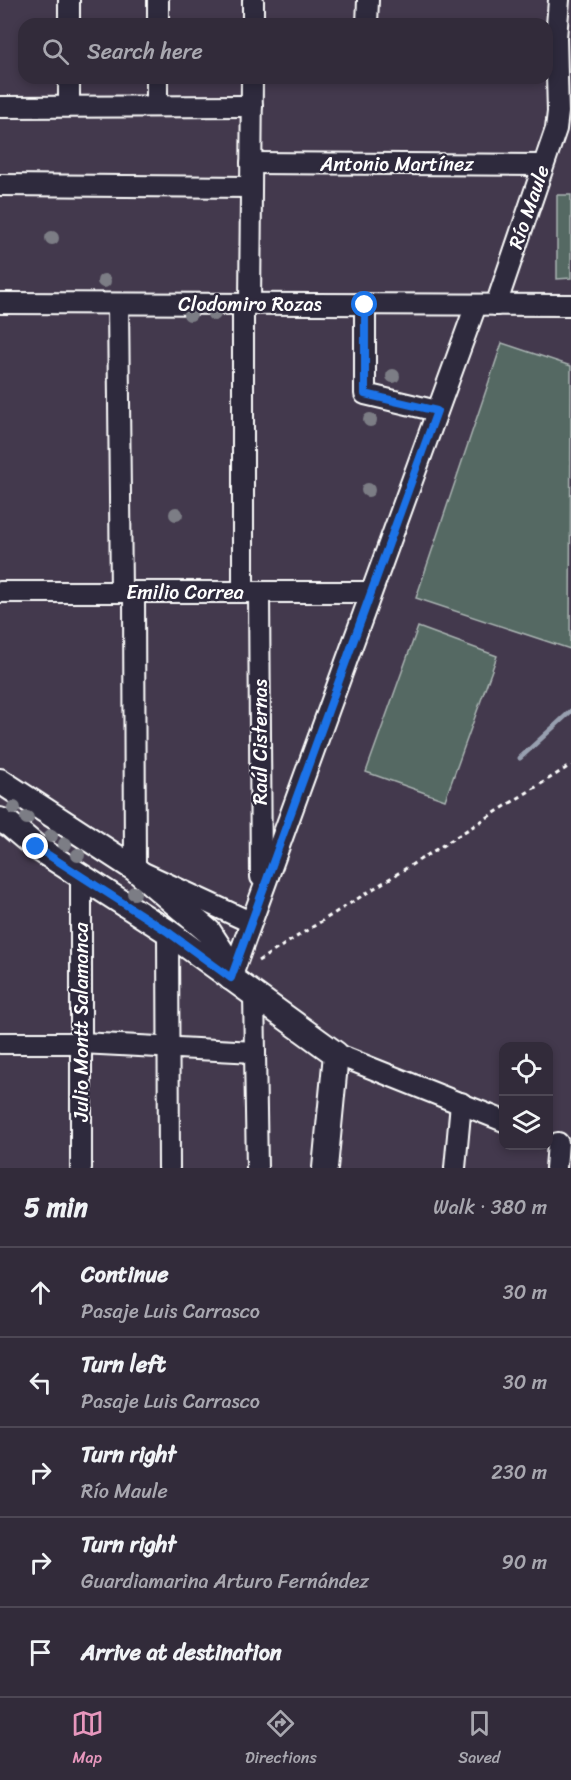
<!DOCTYPE html>
<meta charset="utf-8">
<style>
body{margin:0;font-family:Sriracha,sans-serif;background:#3a3342;color:#f1f3f6}
.controls{position:absolute;right:18px;bottom:18px;display:grid;overflow:hidden;border-radius:12px;box-shadow:0 3px 9px #0003}
.controls button{width:54px;height:54px;display:grid;place-items:center;padding:0;border:0;border-bottom:2px solid #4d4754;background:#322b3a;color:#f1f3f6;font:30px sans-serif}
.stop{position:absolute;width:18px;height:18px;margin:-14px;border:4px solid #1a73e8;border-radius:50%;background:#fff}
.stop.end{background:#1a73e8;border-color:#fff;box-shadow:0 2px 6px #0008}
.list{margin:0;padding:0;list-style:none}
h2{display:flex;justify-content:space-between;align-items:center;height:78px;margin:0;padding:0 24px;font-size:26px}
h2 small{font-size:20px;font-weight:400;color:#a8a7af}
.list li{display:grid;grid-template-columns:39px 1fr auto;gap:18px;align-items:center;box-sizing:border-box;height:90px;padding:0 24px;border-top:2px solid #4d4754}
.list b{display:block;font-size:22px;white-space:nowrap}
.list p{margin:0;font-size:20px;white-space:nowrap;color:#a8a7af}
.list em{font-size:20px;font-style:normal;color:#a8a7af}
.icon{flex:none;width:33px;height:33px;fill:none;stroke:currentColor;stroke-width:2;stroke-linecap:round;stroke-linejoin:round}
.map{position:relative;flex:none;width:571px;height:1168px;overflow:hidden}
.search{position:absolute;background:#322b3a;box-shadow:0 3px 9px #0003;left:18px;right:18px;top:18px;height:66px;display:flex;align-items:center;gap:15px;box-sizing:border-box;padding:0 21px;border-radius:18px;color:#a8a7af;font-size:22px}
.sheet{height:528px;background:#322b3a}
nav{display:flex;justify-content:space-around;align-items:center;box-sizing:border-box;height:84px;border-top:2px solid #4d4754;background:#322b3a;font-size:16px;color:#a8a7af}
nav a{display:grid;justify-items:center;gap:3px}
nav .on{color:#e797bd}
.map>svg:first-child{display:block}
</style>
<div class="map">
<svg width="571" height="1168" viewBox="0 0 571 1168">
<rect width="100%" height="100%" fill="#43394d"/>
<filter id="ink" filterUnits="userSpaceOnUse"><feTurbulence type="fractalNoise" baseFrequency=".0167" numOctaves="2"/><feDisplacementMap in="SourceGraphic" scale="12" xChannelSelector="R" yChannelSelector="G"/><feConvolveMatrix kernelMatrix="1 2 1 2 8 2 1 2 1" color-interpolation-filters="sRGB"/></filter>
<g filter="url(#ink)">
<g fill="#556964" stroke="#aab4b2" stroke-width="1.5">
<polygon points="557,195 571,195 571,278 557,279"/>
<polygon points="502,343 571,366 570,649 416,598"/>
<polygon points="418,627 497,656 445,800 366,772"/>
</g>
<g fill="none" stroke-linecap="round" stroke-linejoin="round">
<polyline stroke="#98a0b0" stroke-width="5" points="520,758 571,711"/>
<defs>
<g id="minor">
<polyline points="69,24 69,0"/>
<polyline points="158,24 158,0"/>
<polyline points="253,24 253,0"/>
<polyline points="367,24 368,0"/>
<polyline points="69,106 69,78"/>
<polyline points="157,106 157,78"/>
<polyline points="0,107 252,106"/>
<polyline points="251,163 543,165"/>
<polyline points="0,185 251,187"/>
<polyline points="0,303 571,305"/>
<polyline points="118,304 121,592"/>
<polyline points="243,304 243,592"/>
<polyline points="250,304 252,78"/>
<polyline points="365,305 365,394 437,411"/>
<polyline points="496,305 556,129 558,112 556,38 559,0"/>
<polyline points="0,592 370,592"/>
<polyline points="134,592 135,869 250,922"/>
<polyline points="259,592 261,877"/>
<polyline points="168,932 169,1168"/>
<polyline points="231,978 476,305"/>
<polyline points="254,995 257,1168"/>
<polyline points="0,1043 81,1043 255,1052"/>
<polyline points="336,1054 504,1121"/>
<polyline points="81,1168 81,876"/>
<polyline points="455,1168 461,1103"/>
<polyline points="556,1168 558,1143"/>
</g>
<g id="major">
<polyline points="0,781 135,869 209,932 222,952 231,978"/>
<polyline points="0,820 10,825 36,847 168,932 336,1054 325,1168"/>
</g>
</defs>
<use href="#minor" stroke="#fff" stroke-width="24"/>
<use href="#major" stroke="#fff" stroke-width="28"/>
<polyline stroke="#fff" stroke-width="3" stroke-dasharray="4.5 4.5" stroke-linecap="butt" points="258,961 571,765"/>
<use href="#minor" stroke="#2f2a3d" stroke-width="20"/>
<use href="#major" stroke="#2f2a3d" stroke-width="24"/>
</g>
<g fill="#7c7d85">
<circle cx="52" cy="238" r="7"/>
<circle cx="104" cy="281" r="7"/>
<circle cx="190" cy="314" r="7"/>
<circle cx="214" cy="314" r="7"/>
<circle cx="393" cy="376" r="7"/>
<circle cx="370" cy="420" r="7"/>
<circle cx="368" cy="490" r="7"/>
<circle cx="176" cy="514" r="7"/>
<circle cx="14" cy="808" r="7"/>
<circle cx="27" cy="818" r="7"/>
<circle cx="51" cy="836" r="7"/>
<circle cx="65" cy="844" r="7"/>
<circle cx="78" cy="855" r="7"/>
<circle cx="134" cy="893" r="7"/>
</g>
</g>
<g fill="none" stroke-linecap="round" stroke-linejoin="round" filter="url(#ink)">
<polyline stroke="#1a73e8" stroke-width="8" points="36,847 168,932 231,978 437,411 365,394 365,305"/>
</g>
<g text-anchor="middle" dominant-baseline="central" stroke-width="4.5" stroke-linejoin="round" paint-order="stroke">
<g font-size="20" fill="#fff" stroke="#2f2a3d">
<text x="397" y="164">Antonio Martínez</text>
<text transform="translate(529 207) rotate(-71)">Río Maule</text>
<text x="250" y="304">Clodomiro Rozas</text>
<text x="185" y="592">Emilio Correa</text>
<text transform="translate(260 742) rotate(-90)">Raúl Cisternas</text>
<text transform="translate(81 1022) rotate(-90)">Julio Montt Salamanca</text>
</g>
</g>
</svg>
<div class="controls">
<button><svg class="icon" aria-label="locate" viewBox="0 0 24 24"><circle cx="12" cy="12" r="6"/><path d="M12 2v4M12 18v4M2 12h4M18 12h4"/></svg></button>
<button><svg class="icon" aria-label="layers" viewBox="0 0 24 24"><path d="M12 4l9 5-9 5-9-5zM3 14l9 5 9-5"/></svg></button>
</div>
<div class="stop" style="left:365px;top:305px"></div>
<div class="stop end" style="left:36px;top:847px"></div>
<div class="search"><svg class="icon" aria-label="search" viewBox="0 0 24 24"><circle cx="10" cy="10" r="6"/><path d="M15 15l6 6"/></svg>Search here</div>
</div>
<section class="sheet">
<h2>5 min<small>Walk · 380 m</small></h2>
<ul class="list">
<li><svg class="icon" aria-label="ahead" viewBox="0 0 24 24"><path d="M12 20V5M6 11l6-6 6 6"/></svg><div><b>Continue</b><p>Pasaje Luis Carrasco</p></div><em>30 m</em></li>
<li><svg class="icon" aria-label="left" viewBox="0 0 24 24"><path d="M17 20v-9H6M10 6l-5 5 5 5"/></svg><div><b>Turn left</b><p>Pasaje Luis Carrasco</p></div><em>30 m</em></li>
<li><svg class="icon" aria-label="right" viewBox="0 0 24 24"><path d="M7 20v-9h11M14 6l5 5-5 5"/></svg><div><b>Turn right</b><p>Río Maule</p></div><em>230 m</em></li>
<li><svg class="icon" aria-label="right" viewBox="0 0 24 24"><path d="M7 20v-9h11M14 6l5 5-5 5"/></svg><div><b>Turn right</b><p>Guardiamarina Arturo Fernández</p></div><em>90 m</em></li>
<li><svg class="icon" aria-label="arrive" viewBox="0 0 24 24"><path d="M6 21V4h12l-3 4 3 4H6"/></svg><div><b>Arrive at destination</b></div></li>
</ul>
</section>
<nav>
<a class="on"><svg class="icon" aria-label="map" viewBox="0 0 24 24"><path d="M3 6l6-2 6 2 6-2v14l-6 2-6-2-6 2zM9 4v14M15 6v14"/></svg>Map</a>
<a><svg class="icon" aria-label="directions" viewBox="0 0 24 24"><path d="M12 3l9 9-9 9-9-9zM9 14v-3h6M13 9l2 2-2 2"/></svg>Directions</a>
<a><svg class="icon" aria-label="saved" viewBox="0 0 24 24"><path d="M7 4h10v16l-5-4-5 4z"/></svg>Saved</a>
</nav>
